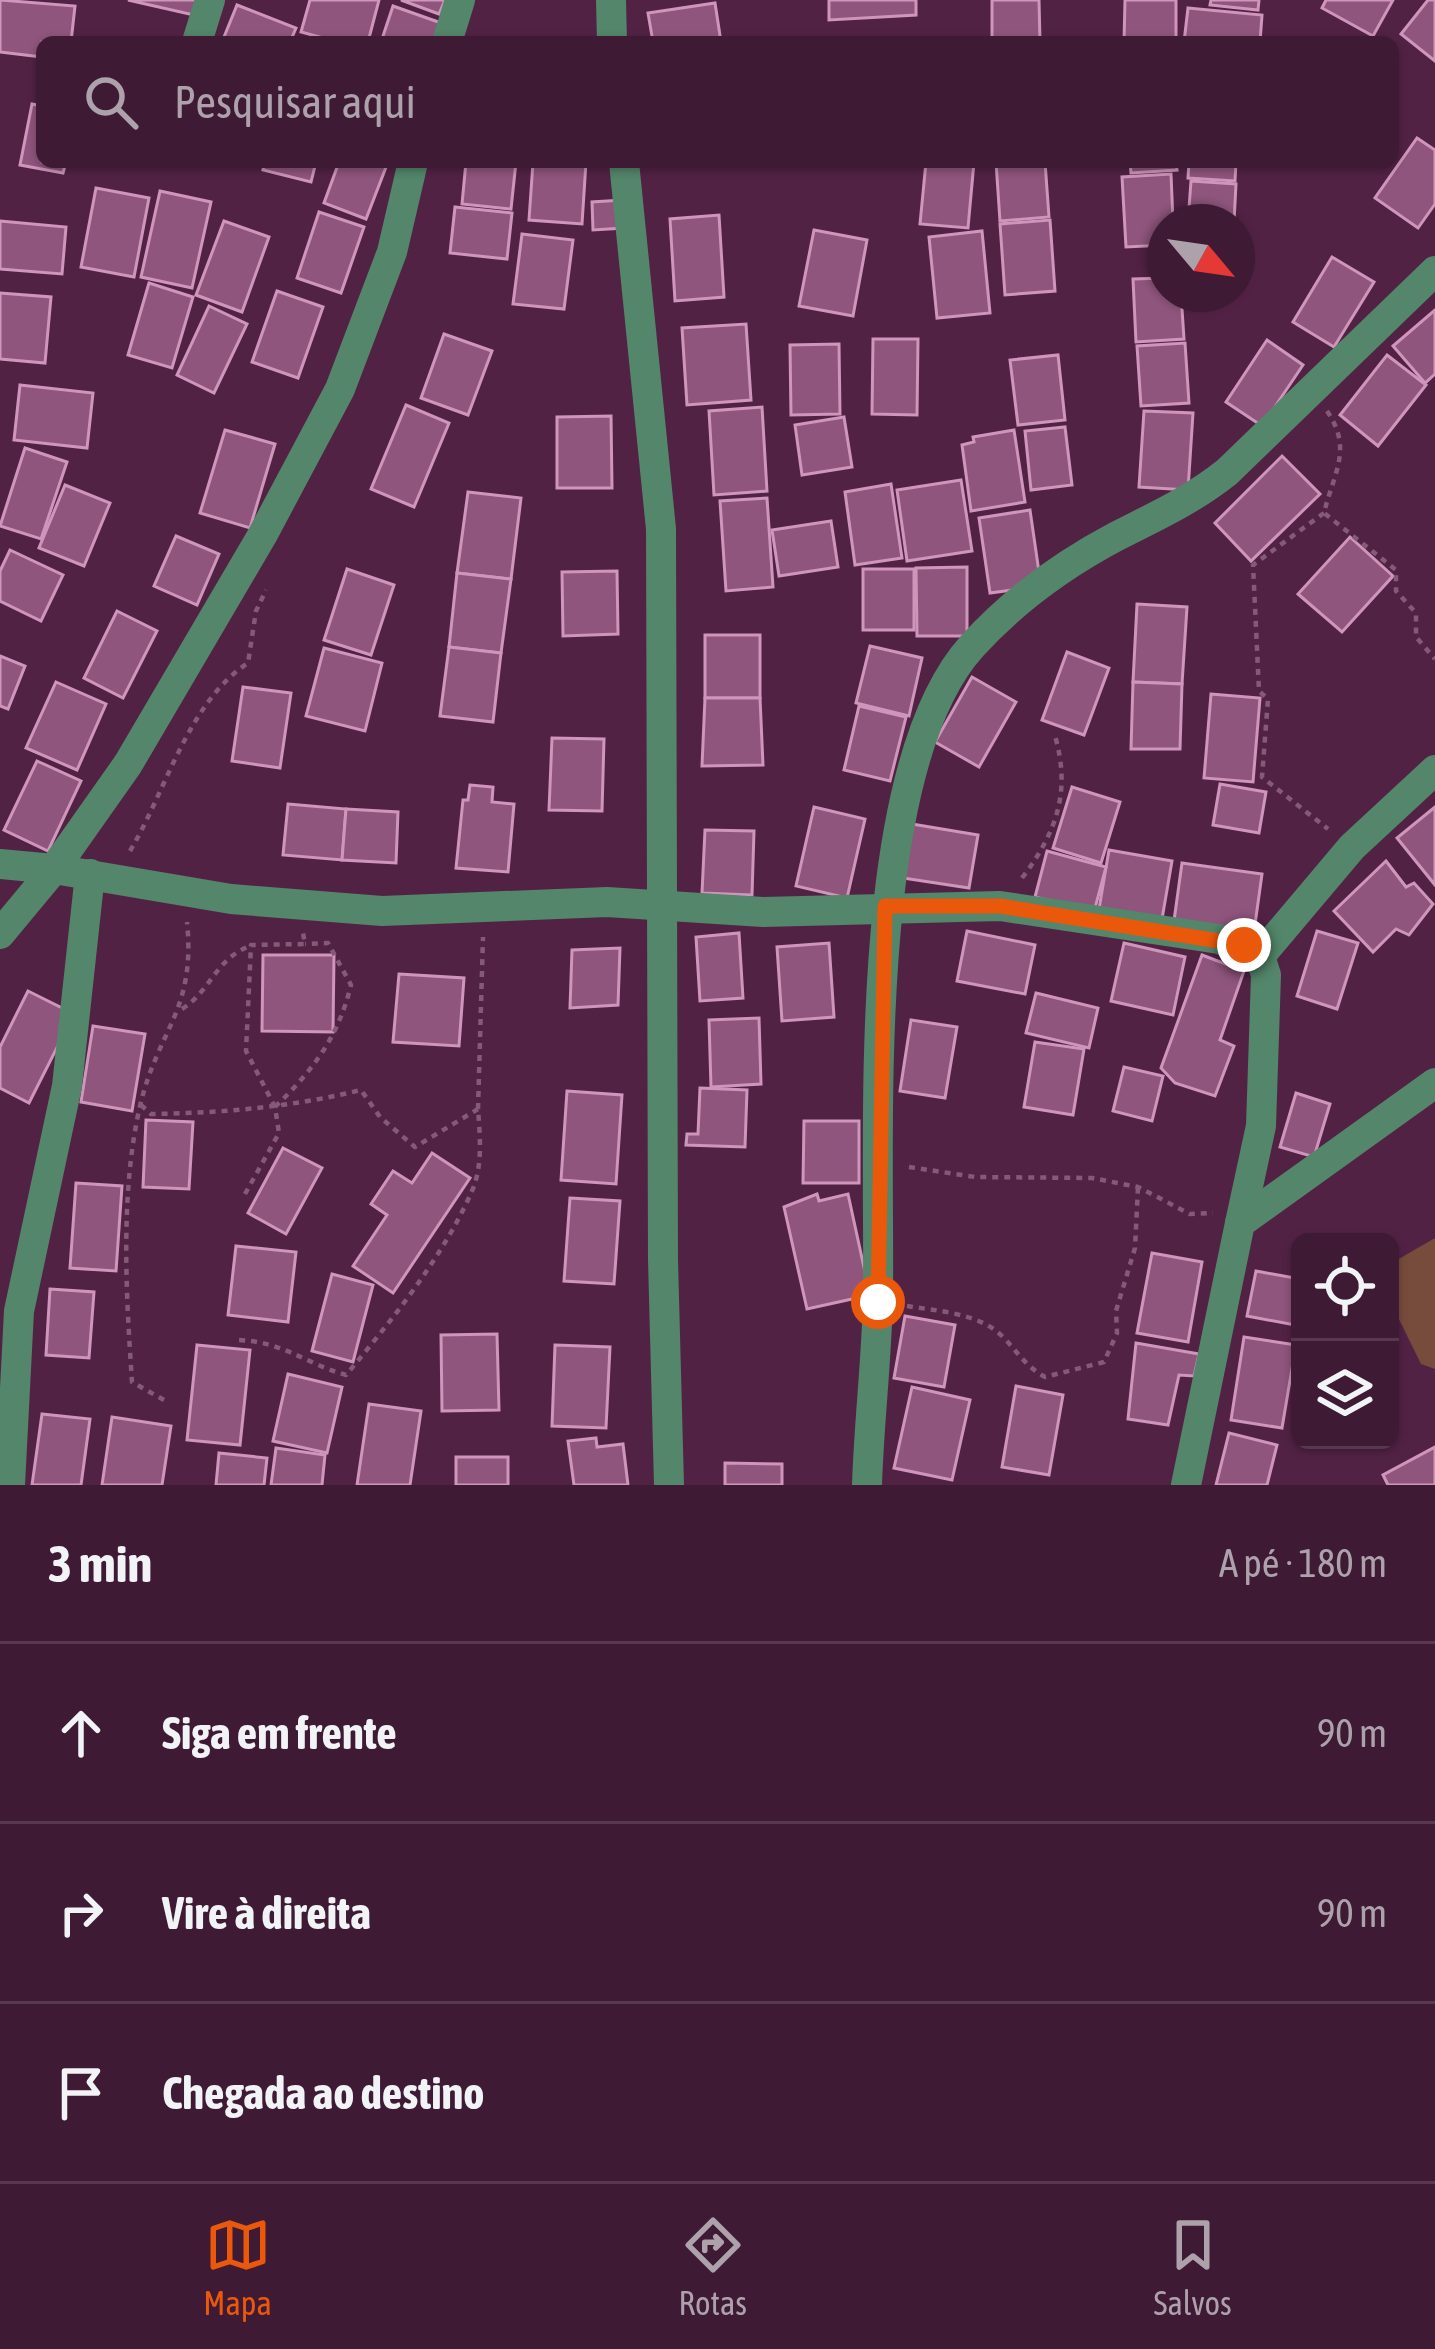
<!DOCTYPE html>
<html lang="pt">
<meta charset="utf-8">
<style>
body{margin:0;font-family:"Asap Condensed",sans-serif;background:#45233c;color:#f1f3f6}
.controls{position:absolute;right:36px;bottom:36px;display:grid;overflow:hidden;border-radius:18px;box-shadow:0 3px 9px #0004}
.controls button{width:108px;height:108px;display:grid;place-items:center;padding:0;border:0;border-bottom:3px solid #57384f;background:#3e1a34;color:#f1f3f6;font:60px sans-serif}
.compass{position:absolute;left:1147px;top:204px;width:108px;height:108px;border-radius:50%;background:#3e1a34;box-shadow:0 3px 9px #0004;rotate:119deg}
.stop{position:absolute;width:36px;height:36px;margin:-27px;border:9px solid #ea580c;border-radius:50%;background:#fff}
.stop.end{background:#ea580c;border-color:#fff;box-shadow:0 3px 12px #0008}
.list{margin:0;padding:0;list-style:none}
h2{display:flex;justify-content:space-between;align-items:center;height:156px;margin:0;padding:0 48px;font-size:51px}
h2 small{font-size:39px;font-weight:400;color:#ada1ac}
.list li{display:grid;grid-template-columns:78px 1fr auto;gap:36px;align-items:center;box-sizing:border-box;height:180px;padding:0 48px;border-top:3px solid #57384f}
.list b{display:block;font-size:45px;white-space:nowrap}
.list em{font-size:39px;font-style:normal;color:#ada1ac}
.icon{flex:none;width:66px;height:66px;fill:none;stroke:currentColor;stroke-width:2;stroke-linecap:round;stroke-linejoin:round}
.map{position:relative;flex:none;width:1435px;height:1485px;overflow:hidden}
.search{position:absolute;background:#3e1a34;box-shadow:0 3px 9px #0004;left:36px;right:36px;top:36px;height:132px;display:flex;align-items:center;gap:30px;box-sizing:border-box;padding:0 42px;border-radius:18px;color:#ada1ac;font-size:45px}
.sheet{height:696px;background:#3e1a34}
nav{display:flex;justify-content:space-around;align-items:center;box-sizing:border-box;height:168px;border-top:3px solid #57384f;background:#3e1a34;font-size:33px;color:#ada1ac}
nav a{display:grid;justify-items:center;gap:6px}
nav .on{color:#ea580c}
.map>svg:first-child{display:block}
</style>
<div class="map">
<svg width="1435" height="1485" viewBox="0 0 1435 1485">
<rect width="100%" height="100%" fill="#522245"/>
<polygon fill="#774c3d" points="1435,1238 1435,1369 1421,1364 1390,1301 1390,1264"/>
<g fill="#8f557d" stroke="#cf95bb" stroke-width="3">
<polygon points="0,0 75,6 71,42 42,42 42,57 0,52"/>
<polygon points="128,0 201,0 198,16"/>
<polygon points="310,0 379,0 368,42 338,42 301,32"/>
<polygon points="401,0 445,0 439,14"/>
<polygon points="829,0 916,0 916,15 829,20"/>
<polygon points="992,0 1039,0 1040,42 992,42"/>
<polygon points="1125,0 1176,0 1176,42 1124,42"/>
<polygon points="1211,0 1259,0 1258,10 1210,5"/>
<polygon points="1326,0 1393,0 1373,36 1322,8"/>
<polygon points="1428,0 1435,0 1435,61 1401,34"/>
<polygon points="715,3 721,42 653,42 648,13"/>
<polygon points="237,5 296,28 290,42 222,42"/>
<polygon points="393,6 444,24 438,42 381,42"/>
<polygon points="1188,8 1262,15 1260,42 1184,42"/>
<polygon points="32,104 42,106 42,162 66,162 63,173 20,165"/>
<polygon points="1417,138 1435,150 1435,204 1418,228 1375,198"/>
<polygon points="265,162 316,162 311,182 263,170"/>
<polygon points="339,162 388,162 366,219 324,203"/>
<polygon points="466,162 516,162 511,209 462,204"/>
<polygon points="533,162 586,162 582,224 529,220"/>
<polygon points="926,162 974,162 968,228 920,224"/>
<polygon points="996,162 1045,162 1049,217 1000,221"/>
<polygon points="1130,162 1176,162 1177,170 1131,173"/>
<polygon points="1189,162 1236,162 1235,181 1188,178"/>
<polygon points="1171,174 1173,222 1165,222 1165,245 1126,247 1122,177"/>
<polygon points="1191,181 1236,184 1234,222 1188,222"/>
<polygon points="96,188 149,198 134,277 81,267"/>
<polygon points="160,191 211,202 192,288 141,277"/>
<polygon points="622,200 624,228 593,230 592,202"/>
<polygon points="455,207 512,213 507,259 450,253"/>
<polygon points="319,212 364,227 341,293 297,278"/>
<polygon points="719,215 724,297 675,301 670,219"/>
<polygon points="1050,220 1055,291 1005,295 1000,224"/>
<polygon points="0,221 66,227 62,274 0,269"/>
<polygon points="224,221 269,237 242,312 196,295"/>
<polygon points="814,230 867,240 853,316 799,306"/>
<polygon points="982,231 990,313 937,318 929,237"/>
<polygon points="522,234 573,240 564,309 513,304"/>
<polygon points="1332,257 1374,282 1334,347 1293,322"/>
<polygon points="1165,278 1165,294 1181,294 1184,339 1136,342 1133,279"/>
<polygon points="149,283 193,297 172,368 128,355"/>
<polygon points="277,291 323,307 298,378 252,362"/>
<polygon points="0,293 51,297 45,363 0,359"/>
<polygon points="209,306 247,324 214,393 177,375"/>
<polygon points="1435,310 1435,374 1425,383 1393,346"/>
<polygon points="746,324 751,400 687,405 682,328"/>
<polygon points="444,334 492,351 468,415 421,398"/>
<polygon points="873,339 918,339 917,415 872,414"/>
<polygon points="1267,340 1303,365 1262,426 1226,402"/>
<polygon points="1185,343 1189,403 1141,406 1137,346"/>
<polygon points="839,344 840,414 791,415 790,345"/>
<polygon points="1058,355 1065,420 1018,425 1010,360"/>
<polygon points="1387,355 1426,385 1378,446 1340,415"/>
<polygon points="20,385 93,393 87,448 14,440"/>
<polygon points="406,405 449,423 414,507 371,489"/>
<polygon points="762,407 767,491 714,495 709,411"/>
<polygon points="1144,411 1193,413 1188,490 1139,487"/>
<polygon points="611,416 612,488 557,488 557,417"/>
<polygon points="844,417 852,467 802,475 795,425"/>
<polygon points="1065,427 1072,485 1031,490 1025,431"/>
<polygon points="225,430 275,444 250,528 200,513"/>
<polygon points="1014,430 1025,502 971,511 962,445 974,442 973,437"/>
<polygon points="25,448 67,462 41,539 0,526"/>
<polygon points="1282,456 1320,494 1251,561 1215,523"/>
<polygon points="961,480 972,551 907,561 897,490"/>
<polygon points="891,484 902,558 855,565 845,492"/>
<polygon points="65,485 110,503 84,566 39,548"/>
<polygon points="468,492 521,498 511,579 457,573"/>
<polygon points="767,498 773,587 726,591 720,501"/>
<polygon points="1030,510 1041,586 990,593 979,518"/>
<polygon points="831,521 838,567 779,576 772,530"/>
<polygon points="176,536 219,554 197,605 154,586"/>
<polygon points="1350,537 1393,576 1342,632 1298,594"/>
<polygon points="10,550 63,575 41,621 0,601 0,571"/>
<polygon points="967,567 967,636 917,636 916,568"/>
<polygon points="347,569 394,585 371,655 324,640"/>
<rect x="863" y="569" width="51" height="61"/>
<polygon points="617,571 618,634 563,636 562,572"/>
<polygon points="457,573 511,579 501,653 449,647"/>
<polygon points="1137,604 1187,607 1182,684 1133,682"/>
<polygon points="117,611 157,631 123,698 84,678"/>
<rect x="705" y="635" width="55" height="63"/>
<polygon points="870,646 922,658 909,716 856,703"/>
<polygon points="449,647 501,653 493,722 440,716"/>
<polygon points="324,648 382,663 365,731 306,716"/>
<polygon points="1067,652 1109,668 1084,735 1042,720"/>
<polygon points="0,656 25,666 8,709 0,706"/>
<polygon points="972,677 1016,702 979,767 935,742"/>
<polygon points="56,682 106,704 77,770 26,748"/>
<polygon points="1133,682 1182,684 1180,749 1131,749"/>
<polygon points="243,687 291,693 280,768 232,761"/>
<polygon points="1211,694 1260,698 1253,782 1204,778"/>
<polygon points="705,698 760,698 763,765 702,766"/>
<polygon points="859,706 906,717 890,781 844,770"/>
<polygon points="552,738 604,739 602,811 549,810"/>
<polygon points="37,761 81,781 48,851 4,830"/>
<polygon points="1220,784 1266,792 1259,833 1213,825"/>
<polygon points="470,785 493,787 492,802 514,804 508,872 456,868 463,800 468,800"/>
<polygon points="1072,787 1120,802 1101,863 1053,848"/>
<polygon points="288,804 346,809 342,860 283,855"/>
<polygon points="814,807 865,819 847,898 796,886"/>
<polygon points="1435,807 1435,885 1397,838"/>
<polygon points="346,809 398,812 396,863 342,860"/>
<polygon points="912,824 978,835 969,888 903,878"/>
<polygon points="705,830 754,831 752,895 702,893"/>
<polygon points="1109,850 1172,861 1162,919 1099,909"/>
<polygon points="1047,851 1106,867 1094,912 1035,897"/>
<polygon points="1386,861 1406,887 1414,883 1433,904 1409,935 1396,929 1373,952 1334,911"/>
<polygon points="1182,863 1262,874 1253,939 1173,928"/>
<polygon points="967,931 1035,945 1025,994 957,981"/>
<polygon points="1317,931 1358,943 1337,1009 1297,996"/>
<polygon points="739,933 743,998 700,1001 696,937"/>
<polygon points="829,943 834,1017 782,1021 777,947"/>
<polygon points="1124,943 1185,957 1173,1015 1111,1001"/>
<polygon points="620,948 618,1005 570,1008 572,950"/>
<polygon points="263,955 334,955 333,1032 262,1031"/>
<polygon points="1202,955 1244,971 1220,1040 1234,1046 1215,1096 1175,1083 1161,1068"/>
<polygon points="399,974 464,978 459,1046 393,1042"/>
<polygon points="28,991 74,1014 29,1103 0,1088 0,1047"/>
<polygon points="1036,993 1098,1008 1089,1048 1026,1033"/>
<polygon points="759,1018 761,1084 711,1087 709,1020"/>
<polygon points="911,1020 957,1027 945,1098 900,1091"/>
<polygon points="93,1026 145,1034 132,1111 81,1102"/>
<polygon points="1035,1042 1084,1049 1073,1115 1024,1107"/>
<polygon points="1124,1067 1163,1076 1152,1121 1113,1111"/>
<polygon points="700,1088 747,1090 745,1147 686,1145 687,1134 698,1134"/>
<polygon points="567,1091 622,1095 616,1184 561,1180"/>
<polygon points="1296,1093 1330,1104 1314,1157 1280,1147"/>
<polygon points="146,1120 193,1122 189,1189 143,1187"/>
<polygon points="804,1121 859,1121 859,1183 803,1183"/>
<polygon points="283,1148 322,1168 286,1234 248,1213"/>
<polygon points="432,1153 470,1178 393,1293 353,1266 387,1215 371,1204 393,1171 412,1183"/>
<polygon points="76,1183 122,1186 116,1271 70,1268"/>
<polygon points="817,1194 819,1201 848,1194 870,1295 807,1309 784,1207"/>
<polygon points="570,1198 620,1201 614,1284 564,1281"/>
<polygon points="236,1246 296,1252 288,1322 228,1315"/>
<polygon points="1152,1253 1202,1262 1188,1342 1137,1333"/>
<polygon points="1256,1271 1300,1279 1295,1325 1247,1316"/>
<polygon points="332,1274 373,1285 353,1362 312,1351"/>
<polygon points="50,1289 94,1292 89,1358 46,1355"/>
<polygon points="905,1316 955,1325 944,1387 894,1378"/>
<polygon points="497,1334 499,1410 442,1411 441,1335"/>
<polygon points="1244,1337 1296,1345 1282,1428 1231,1420"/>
<polygon points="1136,1343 1199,1354 1194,1376 1179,1375 1168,1425 1128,1419"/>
<polygon points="197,1345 250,1350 240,1445 187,1440"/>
<polygon points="555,1345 610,1347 606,1428 552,1426"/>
<polygon points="288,1374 342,1387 327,1453 273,1441"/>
<polygon points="1016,1386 1063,1395 1049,1475 1002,1467"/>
<polygon points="912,1387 970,1400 952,1480 894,1468"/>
<polygon points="369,1404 421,1411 410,1485 357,1485"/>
<polygon points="42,1414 90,1419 81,1485 32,1485"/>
<polygon points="112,1417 171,1426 162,1485 102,1485"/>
<polygon points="1229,1433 1277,1445 1267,1485 1216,1485"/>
<polygon points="596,1438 597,1447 623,1444 628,1485 574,1485 568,1441"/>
<polygon points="1435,1447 1435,1485 1388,1485 1383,1475"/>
<polygon points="276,1448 325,1455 322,1485 271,1485"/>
<polygon points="219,1453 267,1458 264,1485 216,1485"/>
<rect x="456" y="1457" width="52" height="28"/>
<polygon points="725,1463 782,1464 782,1485 725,1485"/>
</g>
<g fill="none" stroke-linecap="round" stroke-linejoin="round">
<g stroke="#855a78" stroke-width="4.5" stroke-dasharray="6 6" stroke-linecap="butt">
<path d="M 1327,411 C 1353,449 1334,472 1324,513 L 1396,570 L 1396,591 L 1416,613 L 1416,637 L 1435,659"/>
<polyline points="1324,513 1253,565 1259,691 1268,699 1262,777 1328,829"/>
<path d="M 130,851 C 166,791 188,702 248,663 L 256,611 L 266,590"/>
<path d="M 1022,878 C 1057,832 1071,791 1055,736"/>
<path d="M 182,1009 C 211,991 215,959 250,946"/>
<path d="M 141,1105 L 151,1114 C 222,1113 292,1107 361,1090 L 380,1117 L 415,1147 L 478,1109 C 480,1136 483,1166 472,1191 C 443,1257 392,1320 346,1375 C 304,1363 282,1341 237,1340"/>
<path d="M 275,1107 C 313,1070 338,1038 351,985 L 328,943 L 305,944"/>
<polyline points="478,1109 483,937"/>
<polyline points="909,1167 975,1177 1092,1178 1138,1187 1190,1214 1213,1213"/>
<polyline points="245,1194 279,1133 275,1107 246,1051 251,945 305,944 303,933"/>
<path d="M 907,1306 C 937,1311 979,1313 1002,1336 C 1018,1352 1024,1365 1045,1377 L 1104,1362 L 1117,1333 L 1116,1311 L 1135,1248 L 1138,1187"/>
<path d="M 164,1400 L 132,1382 C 126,1293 120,1193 140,1106 C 158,1029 196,1011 187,922"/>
</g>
<g stroke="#53866a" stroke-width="30">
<polyline points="611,0 612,42"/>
<polyline points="197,42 210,0"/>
<polyline points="447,42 460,0"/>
<polyline points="624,162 661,529 663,1260 669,1485"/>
<polyline points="0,864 54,869 128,764 263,534 340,389 392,252 413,162"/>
<polyline points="0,934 54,869 231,899 382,911 607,902 763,912 1000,906 1219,939 1260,956 1266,975 1261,1126 1240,1223"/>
<polyline points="1260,956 1352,847 1435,770"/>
<polyline points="10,1485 19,1311 67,1086 90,874"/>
<path d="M 867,1485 C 869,1421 877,1358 878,1294 C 880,1130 860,770 972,646 C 1012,602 1064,564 1117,536 C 1156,516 1192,500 1227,472 L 1435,271"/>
<polyline points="1186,1485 1240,1223 1435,1083"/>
</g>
</g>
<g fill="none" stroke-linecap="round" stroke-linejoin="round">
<polyline stroke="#ea580c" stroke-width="15" points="878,1302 885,906 1000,906 1244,945"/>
</g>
</svg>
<div class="controls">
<button><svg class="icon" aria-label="locate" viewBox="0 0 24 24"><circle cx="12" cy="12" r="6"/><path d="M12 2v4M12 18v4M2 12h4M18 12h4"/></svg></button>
<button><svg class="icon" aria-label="layers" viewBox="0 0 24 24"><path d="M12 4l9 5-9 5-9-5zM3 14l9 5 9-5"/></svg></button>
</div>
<svg class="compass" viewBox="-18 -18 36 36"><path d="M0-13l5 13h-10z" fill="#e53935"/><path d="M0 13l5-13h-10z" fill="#ada1ac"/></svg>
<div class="stop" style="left:878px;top:1302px"></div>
<div class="stop end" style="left:1244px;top:945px"></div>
<div class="search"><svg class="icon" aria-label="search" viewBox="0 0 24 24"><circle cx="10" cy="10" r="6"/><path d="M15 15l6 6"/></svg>Pesquisar aqui</div>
</div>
<section class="sheet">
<h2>3 min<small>A pé · 180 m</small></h2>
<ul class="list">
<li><svg class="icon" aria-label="ahead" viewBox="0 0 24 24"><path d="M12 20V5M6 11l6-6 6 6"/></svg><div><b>Siga em frente</b></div><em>90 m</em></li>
<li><svg class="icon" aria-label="right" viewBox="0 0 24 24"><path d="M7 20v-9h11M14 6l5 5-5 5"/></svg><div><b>Vire à direita</b></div><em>90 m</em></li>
<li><svg class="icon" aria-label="arrive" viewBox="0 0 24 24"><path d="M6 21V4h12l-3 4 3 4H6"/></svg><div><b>Chegada ao destino</b></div></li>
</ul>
</section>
<nav>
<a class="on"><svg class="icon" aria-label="map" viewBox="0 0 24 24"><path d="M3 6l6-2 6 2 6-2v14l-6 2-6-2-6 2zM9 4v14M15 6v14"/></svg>Mapa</a>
<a><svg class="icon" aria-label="directions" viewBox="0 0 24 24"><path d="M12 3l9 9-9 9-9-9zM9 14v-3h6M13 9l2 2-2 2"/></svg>Rotas</a>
<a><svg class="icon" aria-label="saved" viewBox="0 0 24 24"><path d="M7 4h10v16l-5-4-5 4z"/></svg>Salvos</a>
</nav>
